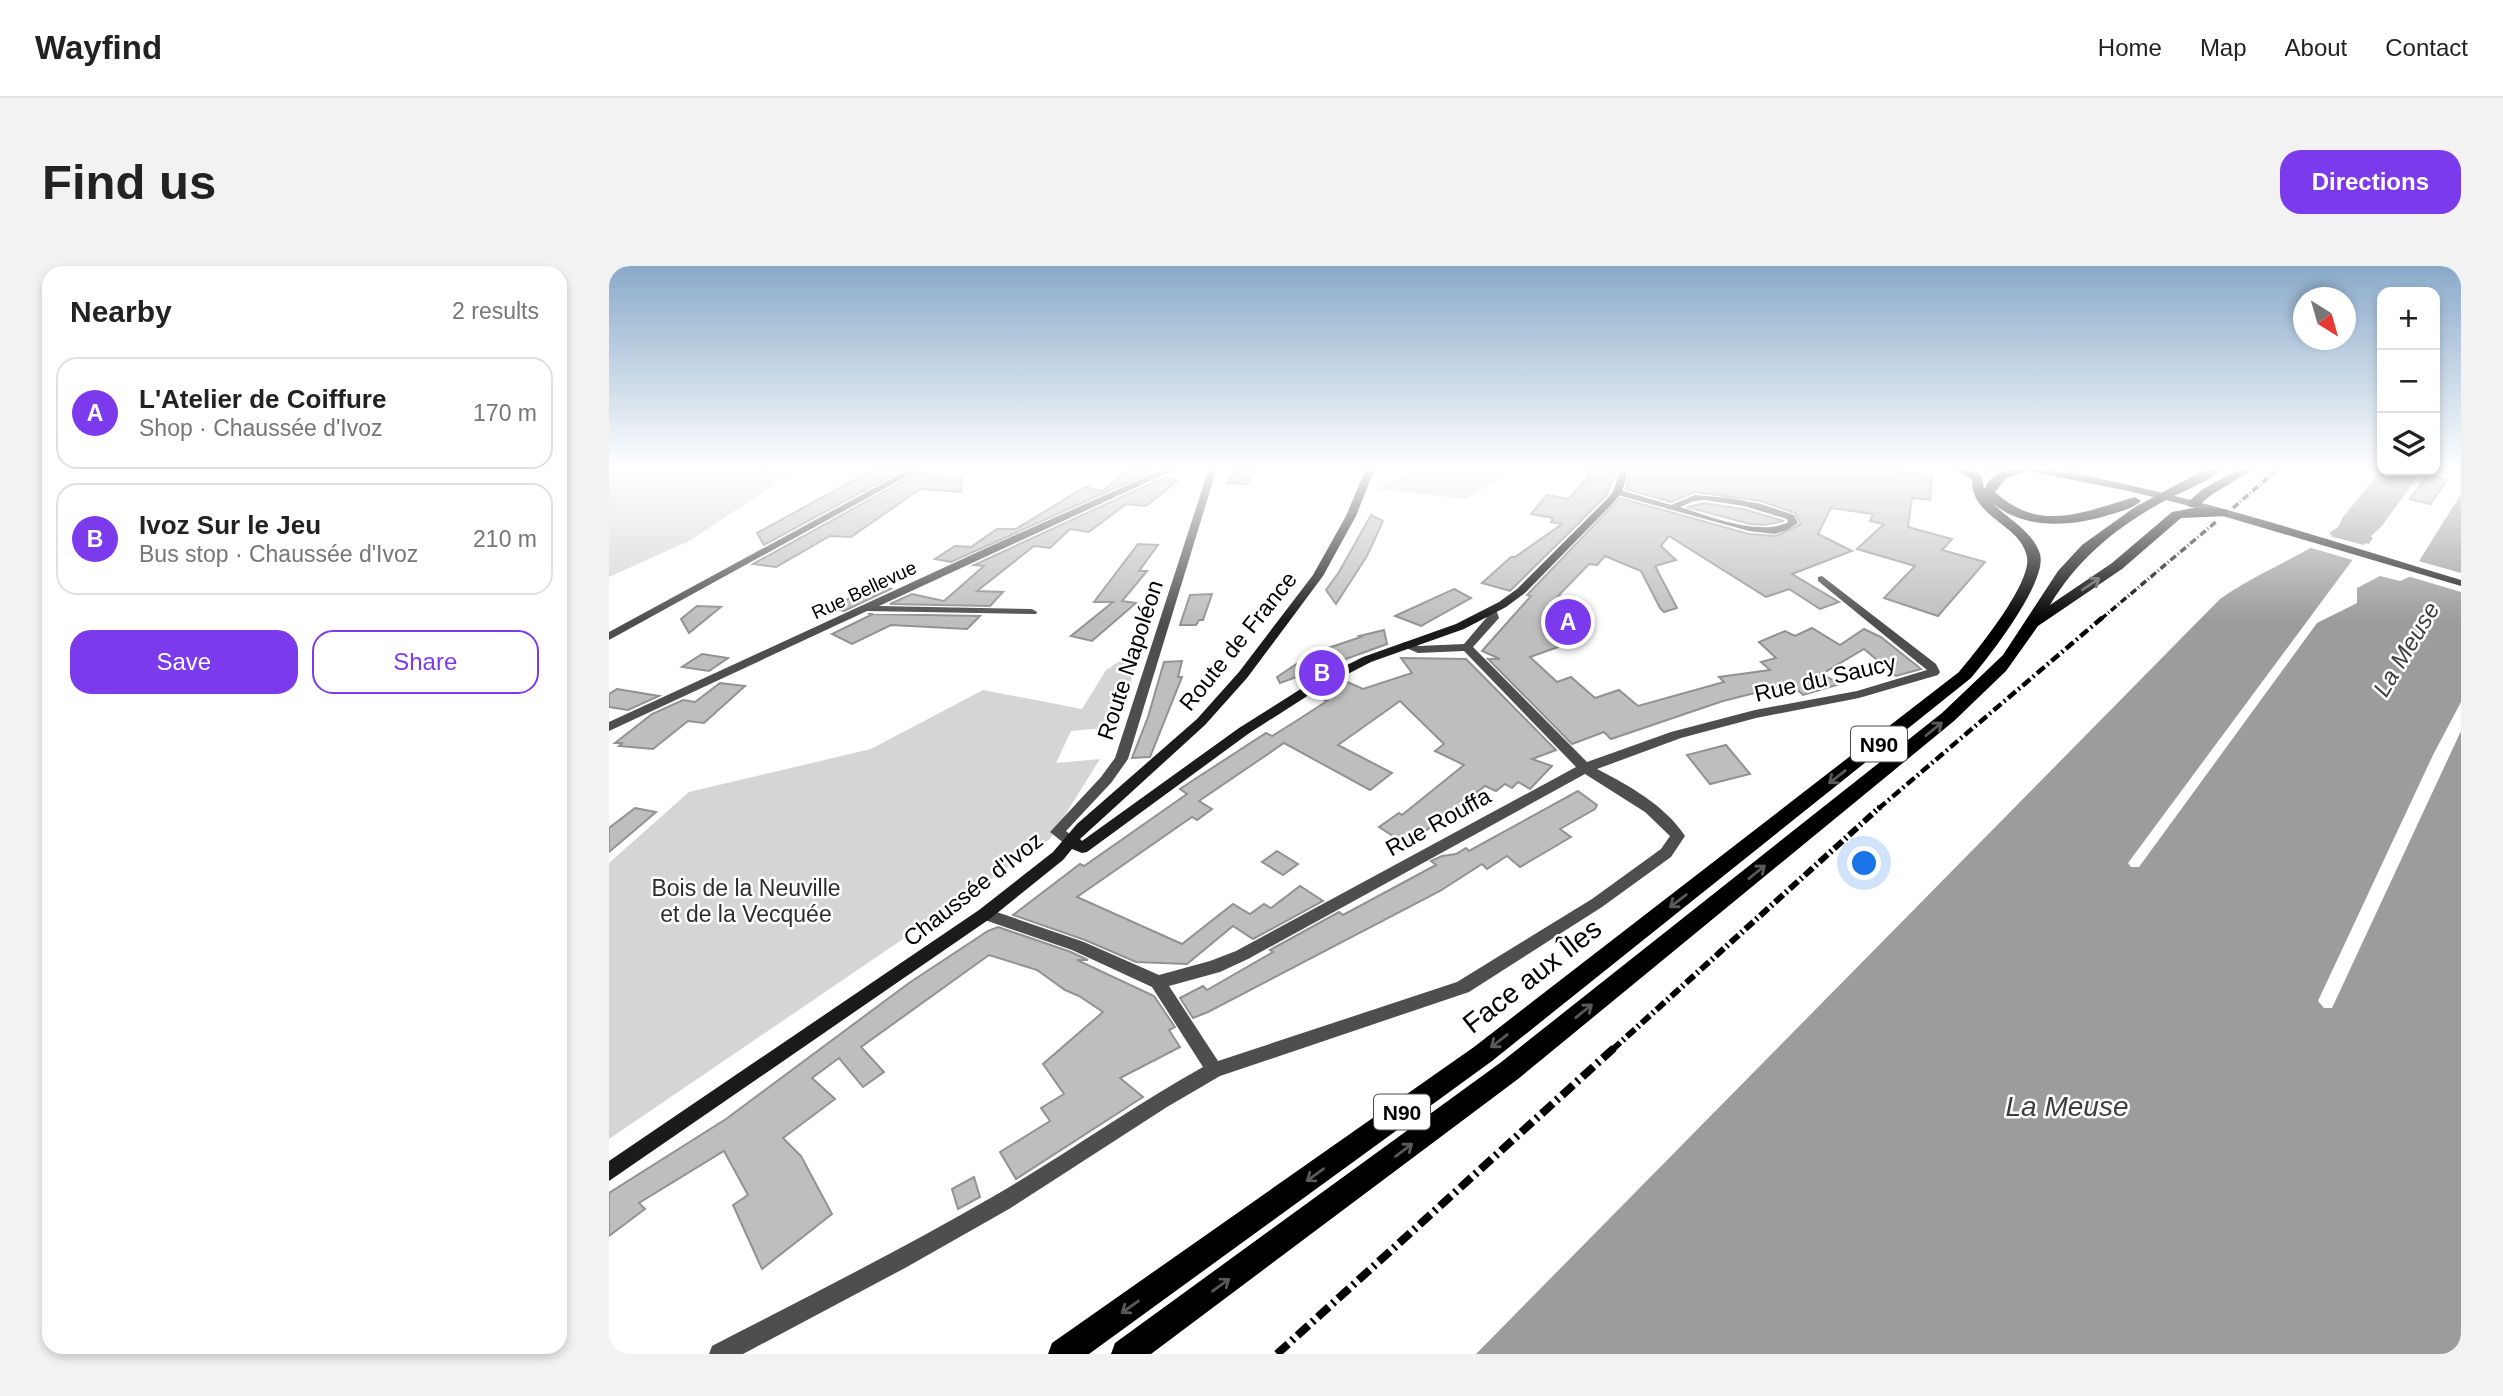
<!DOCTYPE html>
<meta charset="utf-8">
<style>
body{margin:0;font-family:Arial,sans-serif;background:#f2f2f2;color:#222}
.controls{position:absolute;right:21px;top:21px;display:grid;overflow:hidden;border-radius:14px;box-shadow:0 4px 10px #0003}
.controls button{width:63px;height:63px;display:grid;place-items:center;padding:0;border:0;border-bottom:2px solid #e0e0e0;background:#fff;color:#222;font:35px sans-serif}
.compass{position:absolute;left:1684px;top:21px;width:63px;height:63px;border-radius:50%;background:#fff;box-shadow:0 4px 10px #0003;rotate:143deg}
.you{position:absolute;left:1256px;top:598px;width:24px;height:24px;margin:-18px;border:5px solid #fff;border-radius:50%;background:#1a73e8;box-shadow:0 0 0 10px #1a73e833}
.badge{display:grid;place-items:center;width:46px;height:46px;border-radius:50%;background:#7c3aed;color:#fff;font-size:23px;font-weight:700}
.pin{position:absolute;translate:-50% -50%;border:4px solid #fff;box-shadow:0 2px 7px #0006}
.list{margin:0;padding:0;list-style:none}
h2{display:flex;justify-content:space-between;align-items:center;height:91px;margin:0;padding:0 28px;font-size:30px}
h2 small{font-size:23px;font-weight:400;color:#767676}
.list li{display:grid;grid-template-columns:46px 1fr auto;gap:21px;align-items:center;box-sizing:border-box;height:112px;margin:0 14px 14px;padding:0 14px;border:2px solid #e0e0e0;border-radius:21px}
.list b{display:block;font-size:26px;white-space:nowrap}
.list p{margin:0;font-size:23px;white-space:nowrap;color:#767676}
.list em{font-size:23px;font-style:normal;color:#767676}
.actions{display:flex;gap:14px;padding:21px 28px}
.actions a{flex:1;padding:16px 0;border:2px solid #7c3aed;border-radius:21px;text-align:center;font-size:24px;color:#7c3aed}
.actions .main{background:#7c3aed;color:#fff}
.icon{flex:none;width:38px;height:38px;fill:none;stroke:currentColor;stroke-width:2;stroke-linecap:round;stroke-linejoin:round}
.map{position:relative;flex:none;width:1852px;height:1088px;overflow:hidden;border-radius:21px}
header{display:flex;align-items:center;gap:42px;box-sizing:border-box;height:98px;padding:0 35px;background:#fff;border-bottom:2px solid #e0e0e0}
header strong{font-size:33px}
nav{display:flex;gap:38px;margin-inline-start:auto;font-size:24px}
.intro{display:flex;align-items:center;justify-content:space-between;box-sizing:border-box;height:168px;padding:0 42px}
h1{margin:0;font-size:49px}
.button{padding:18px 32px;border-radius:21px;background:#7c3aed;color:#fff;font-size:24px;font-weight:700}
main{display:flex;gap:42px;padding:0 42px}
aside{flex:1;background:#fff;border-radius:21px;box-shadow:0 4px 10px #0003}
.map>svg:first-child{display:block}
</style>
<header>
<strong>Wayfind</strong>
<nav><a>Home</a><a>Map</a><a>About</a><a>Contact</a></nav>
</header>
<div class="intro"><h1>Find us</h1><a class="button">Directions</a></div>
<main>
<aside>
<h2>Nearby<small>2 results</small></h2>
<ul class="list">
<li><span class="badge">A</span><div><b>L'Atelier de Coiffure</b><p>Shop · Chaussée d'Ivoz</p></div><em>170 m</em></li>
<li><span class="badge">B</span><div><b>Ivoz Sur le Jeu</b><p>Bus stop · Chaussée d'Ivoz</p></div><em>210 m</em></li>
</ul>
<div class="actions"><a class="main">Save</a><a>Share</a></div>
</aside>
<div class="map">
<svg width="1852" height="1088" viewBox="0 0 1852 1088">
<rect width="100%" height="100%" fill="#fff"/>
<g fill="#d5d5d5">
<polygon points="0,202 190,202 82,274 0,311"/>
<polygon points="806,202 878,202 898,209 857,233 768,223"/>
<polygon points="534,380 506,461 462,465 447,497 491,493 441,573 0,873 0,597 80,526 262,483 374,424 473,443 497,404"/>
</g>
<path fill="#9c9c9c" d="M 1773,203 L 1813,205 L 1772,261 L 1762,270 L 1764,272 L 1760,278 L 1756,277 L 1519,597 L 1522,601 L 1530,601 L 1708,357 L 1748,337 L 1748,322 L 1771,310 L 1791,315 L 1800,311 L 1852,228 L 1852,436 L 1824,489 L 1709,735 L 1715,742 L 1723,742 L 1852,465 L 1852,1088 L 867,1088 L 1611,333 C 1646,308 1687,293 1723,269 L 1720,267 L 1729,261 L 1734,251 Z"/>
<g fill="#fff">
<polygon points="1717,269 1762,281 1758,281 1747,295 1699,281"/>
<polygon points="1806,294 1852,307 1852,326 1795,309"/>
</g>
<g fill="#bebebe" stroke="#929292" stroke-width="2">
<polygon points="267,202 291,205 155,279 148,267"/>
<polygon points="520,202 542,206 342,296 326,293 346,280 362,281 388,263 407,263 476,221 494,225"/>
<polygon points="628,202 648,202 638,218 618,217"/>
<polygon points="979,202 1009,202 997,230 901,325 873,317 902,291 906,291 953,258 942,256 944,252 922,248 938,229 960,233 979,211"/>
<polygon points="1022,202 1263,202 1323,210 1321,234 1303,232 1299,261 1343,273 1333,284 1376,296 1329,350 1275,332 1306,300 1248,283 1275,258 1261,255 1264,248 1222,242 1209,268 1243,285 1183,308 1230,336 1211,343 1180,323 1157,331 1060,270 1052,280 1067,294 1046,300 1068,342 1055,346 1051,342 1032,305 996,290 988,299 980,298 949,330 974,337 960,352 982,357 972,369 950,375 955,379 921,391 948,416 962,411 986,432 1010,424 1029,440 1115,416 1110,411 1161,404 1152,396 1167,392 1150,376 1176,365 1186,370 1203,362 1231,379 1255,363 1272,371 1312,403 1287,410 1255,383 1213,408 1231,418 1194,429 1182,418 1114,435 1002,473 995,466 963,478 879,393 891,393 873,385 922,330 918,329 1011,232 1140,268 1167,270 1192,258 1186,247 1152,235 1086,226 1062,236 1017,223"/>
<polygon points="309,207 353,213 352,226 311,223 242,271 221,270 167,301 144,298"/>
<polygon points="1819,209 1838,214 1821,238 1801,233"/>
<polygon points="556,211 568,215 537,240 517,238 480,266 461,263 441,282 425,280 368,325 394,326 381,340 281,338 303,328 335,335 375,300 365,299"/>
<polygon points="1095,237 1134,243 1175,255 1155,259 1141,258 1078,241"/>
<polygon points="762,249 774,255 758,290 727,338 717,324 730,306"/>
<polygon points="529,278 549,279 530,305 538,305 513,335 527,337 483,375 462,370 504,336 485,336"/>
<polygon points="257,318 282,323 235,345 227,343"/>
<polygon points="845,323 862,332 812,360 786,350"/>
<polygon points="603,328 594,354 590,354 587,359 571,359 581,329"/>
<polygon points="88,340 112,341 80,367 72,353"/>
<polygon points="259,348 371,350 358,363 282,359 243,378 223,368 264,348"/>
<polygon points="775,364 778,378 671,417 668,411 704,387 752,371 750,370"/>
<polygon points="93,388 119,392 100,405 73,401"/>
<polygon points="792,392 857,393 947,484 923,493 943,500 921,523 909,516 903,522 896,518 887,525 876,520 798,579 770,561 790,547 793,549 855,499 826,485 835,478 791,435 729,479 783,507 761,524 675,477 590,535 603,543 588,554 583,551 468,631 573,678 624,638 641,648 655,638 662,642 691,620 714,635 644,673 624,660 578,698 527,696 476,674 404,649 471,598 475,600 578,528 571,523 586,513 657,467 663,470 684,457 718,435 711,432 736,415 754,423 803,407"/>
<polygon points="573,395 569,411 573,411 541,491 523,492 539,451 555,396"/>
<polygon points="111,417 136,420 95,457 79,455 44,483 10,480 13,477 6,477 43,448 74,434 86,436"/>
<polygon points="8,423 50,430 19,444 0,441 0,428"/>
<polygon points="1117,479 1141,508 1101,518 1078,489"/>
<polygon points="969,525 988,539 986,543 951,563 962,571 911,601 898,590 878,603 873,598 831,625 599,746 584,752 571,732 594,720 598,724 664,686 661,684 730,646 734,649 827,599 822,595 833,590 847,588 857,582 860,585"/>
<polygon points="26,542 47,546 0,586 0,562"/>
<polygon points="668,585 689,598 674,609 653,596"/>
<polygon points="389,661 462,686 479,694 468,694 545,730 566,761 560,764 571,781 511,812 534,831 407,913 391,886 441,855 432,842 455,828 434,798 494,746 470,730 456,724 428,704 380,689 252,781 275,806 254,821 230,792 203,812 226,833 174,872 192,890 223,948 153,1003 124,939 139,929 115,885 30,937 36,943 0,970 0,927 117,853 300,717 379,665"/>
<polygon points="365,911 371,931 349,943 343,923"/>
</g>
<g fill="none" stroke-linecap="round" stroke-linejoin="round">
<g fill="#4e4e4e" fill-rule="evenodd">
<polygon points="302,202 313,202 0,374 0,366"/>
<polygon points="557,202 569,202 270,340 423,343 428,346 427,348 258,345 0,465 0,456 384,279"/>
<polygon points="600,202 608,202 519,493 502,517 457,565 468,574 466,578 456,578 441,566 492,511 506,492"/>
<polygon points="1452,202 1463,202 1474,211 1467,213"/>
<path d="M 1008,223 L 1062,239 L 1086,229 L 1120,232 L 1152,238 L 1185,249 L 1189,257 L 1178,264 L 1166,268 L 1140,265 L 1005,228 L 1003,226 ZM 1095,234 L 1135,240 L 1178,253 L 1179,256 C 1152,271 1099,250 1071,241 L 1085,235 Z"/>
<path d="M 1213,310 L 1327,398 L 1331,406 L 1329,409 L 1250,432 L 1147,452 L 1072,472 L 988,503 C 1019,519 1057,540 1076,570 L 1062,591 L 993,641 L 860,726 L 611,810 L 558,841 L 400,943 L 296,1002 L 134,1088 L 100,1088 L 103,1080 C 198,1031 293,983 385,930 C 456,889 522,841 594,801 L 543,721 L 463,684 L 370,652 L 368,648 L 370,644 L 376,642 L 475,676 L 550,709 L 601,695 L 627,685 L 967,501 L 855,385 L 809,387 L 790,379 L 796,376 L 810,380 L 855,378 L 878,351 L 875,346 L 876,344 L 888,346 L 890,352 L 864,381 L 978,496 L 1062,466 L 1146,444 L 1248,425 L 1318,404 L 1209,315 L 1209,311 ZM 976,508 L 1036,546 L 1061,570 L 1052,583 L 983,633 L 848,716 L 609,795 L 560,720 L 611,706 L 639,693 Z"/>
</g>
<g fill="#1b1b1b" fill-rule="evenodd">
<polygon points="757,202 766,202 747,250 714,310 638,412 596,459 471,573 473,575 630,462 698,419 754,391 847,358 890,336 908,323 999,232 1004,226 1012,202 1020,202 1013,226 1005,236 916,327 897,341 855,363 762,396 706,425 639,468 478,586 473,587 463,583 454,594 382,652 0,915 0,895 370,644 444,586 468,558 588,453 630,406 704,309 737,250"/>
<polygon points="1368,202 1389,202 1385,205"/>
<path d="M 1403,202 C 1452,202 1502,215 1550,226 C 1652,251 1752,284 1852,314 L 1852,320 L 1573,238 L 1520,225 Z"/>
</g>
<g fill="#000" fill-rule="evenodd">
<path d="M 1345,202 L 1360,202 L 1373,210 L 1375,223 C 1385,204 1400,202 1420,202 L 1418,206 L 1397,212 L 1386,226 C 1431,268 1476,245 1526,231 L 1532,235 C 1525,242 1513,245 1503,248 C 1463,261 1413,265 1380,234 C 1396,251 1424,265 1431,288 C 1439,315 1380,391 1362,412 L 883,795 L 480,1088 L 439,1088 L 443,1077 L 865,781 L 1350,406 C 1368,385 1423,317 1418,291 C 1412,258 1362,252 1363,214 Z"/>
<path d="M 1599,202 L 1615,202 C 1599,216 1576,224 1557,234 C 1509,260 1470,291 1441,339 L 1503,297 L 1563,246 L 1584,242 L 1614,243 L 1619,244 L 1619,250 L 1572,252 L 1513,303 L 1429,360 L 1397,405 L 1345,455 L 909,813 L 542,1088 L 502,1088 L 506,1077 L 891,797 L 1333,447 L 1394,389 L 1449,305 L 1473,279 L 1526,241 Z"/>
<polygon points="1632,202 1647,202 1602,229 1588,241 1580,241 1580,235 1594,223"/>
</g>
<g stroke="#000" stroke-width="3.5" stroke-dasharray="7 2.5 1 2.5" stroke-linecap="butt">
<polyline points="1624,242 1670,202"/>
<polyline points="1492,353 1608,255"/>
</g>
<polyline stroke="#000" stroke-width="4.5" stroke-dasharray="10 3.5 2 3.5" stroke-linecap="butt" points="1269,543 1494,351"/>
<polyline stroke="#000" stroke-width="6" stroke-dasharray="11 3.5 2 3.5" stroke-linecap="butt" points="1003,784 1271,541"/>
<polyline stroke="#000" stroke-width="8" stroke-dasharray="15 5 2.5 5" stroke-linecap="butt" points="668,1088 1005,782"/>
</g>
<defs><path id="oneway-shaft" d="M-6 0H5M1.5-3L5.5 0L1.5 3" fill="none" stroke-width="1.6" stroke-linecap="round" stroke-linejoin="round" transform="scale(1.75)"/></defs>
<g stroke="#595959">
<use href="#oneway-shaft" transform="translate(1482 318) rotate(-34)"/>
<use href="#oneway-shaft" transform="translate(1325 463) rotate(-39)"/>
<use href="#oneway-shaft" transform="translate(1228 511) rotate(142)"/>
<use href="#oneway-shaft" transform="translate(1148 606) rotate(-39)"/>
<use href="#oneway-shaft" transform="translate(1069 635) rotate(142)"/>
<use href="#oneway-shaft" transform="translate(975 745) rotate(-39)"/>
<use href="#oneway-shaft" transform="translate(890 775) rotate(142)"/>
<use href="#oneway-shaft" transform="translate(795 884) rotate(-37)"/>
<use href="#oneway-shaft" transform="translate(706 909) rotate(144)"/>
<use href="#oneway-shaft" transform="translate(612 1019) rotate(-36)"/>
<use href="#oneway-shaft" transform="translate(521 1041) rotate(145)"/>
</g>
<linearGradient id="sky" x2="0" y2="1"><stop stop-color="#89aaca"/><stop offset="0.57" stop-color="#fff"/><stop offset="1" stop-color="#fff" stop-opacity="0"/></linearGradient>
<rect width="1852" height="355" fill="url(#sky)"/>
<g text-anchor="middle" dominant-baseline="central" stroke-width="5" stroke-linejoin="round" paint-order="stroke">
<g font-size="19" fill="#000" stroke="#fff">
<text transform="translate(255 324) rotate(-25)">Rue Bellevue</text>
</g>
<g fill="#fff" stroke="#4c4c4c" stroke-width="2">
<rect x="1242" y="460.5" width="56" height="35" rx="5"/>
<rect x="765" y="828.5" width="56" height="35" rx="5"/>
</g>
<g font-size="21" font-weight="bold" fill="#000">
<text x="1270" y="478">N90</text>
<text x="793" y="846">N90</text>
</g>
<g font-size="23" fill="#000" stroke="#fff">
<text transform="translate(629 375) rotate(-51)">Route de France</text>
<text transform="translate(521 394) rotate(-72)">Route Napoléon</text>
<text transform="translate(1216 412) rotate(-13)">Rue du Saucy</text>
<text transform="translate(829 556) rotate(-29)">Rue Rouffa</text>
<text transform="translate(364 623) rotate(-38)">Chaussée d'Ivoz</text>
</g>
<g font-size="23" fill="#2c2c2c" stroke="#fff">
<text x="137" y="622">Bois de la Neuville<tspan x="137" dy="26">et de la Vecquée</tspan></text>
</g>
<g font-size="24" font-style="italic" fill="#3d3d3d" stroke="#fff">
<text transform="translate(1797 383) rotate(-59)">La Meuse</text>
</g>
<g font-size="28" fill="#000" stroke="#fff">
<text transform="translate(923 710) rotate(-38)">Face aux Îles</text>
</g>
<g font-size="28" font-style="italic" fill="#3d3d3d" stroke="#fff">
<text x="1458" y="840">La Meuse</text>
</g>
</g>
</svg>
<div class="controls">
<button>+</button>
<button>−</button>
<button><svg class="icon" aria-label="layers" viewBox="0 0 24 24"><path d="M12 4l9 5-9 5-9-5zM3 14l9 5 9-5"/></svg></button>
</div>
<svg class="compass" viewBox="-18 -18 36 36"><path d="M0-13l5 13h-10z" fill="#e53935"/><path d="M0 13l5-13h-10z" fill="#767676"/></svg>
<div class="you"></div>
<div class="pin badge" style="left:959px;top:356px">A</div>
<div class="pin badge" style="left:713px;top:407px">B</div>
</div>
</main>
